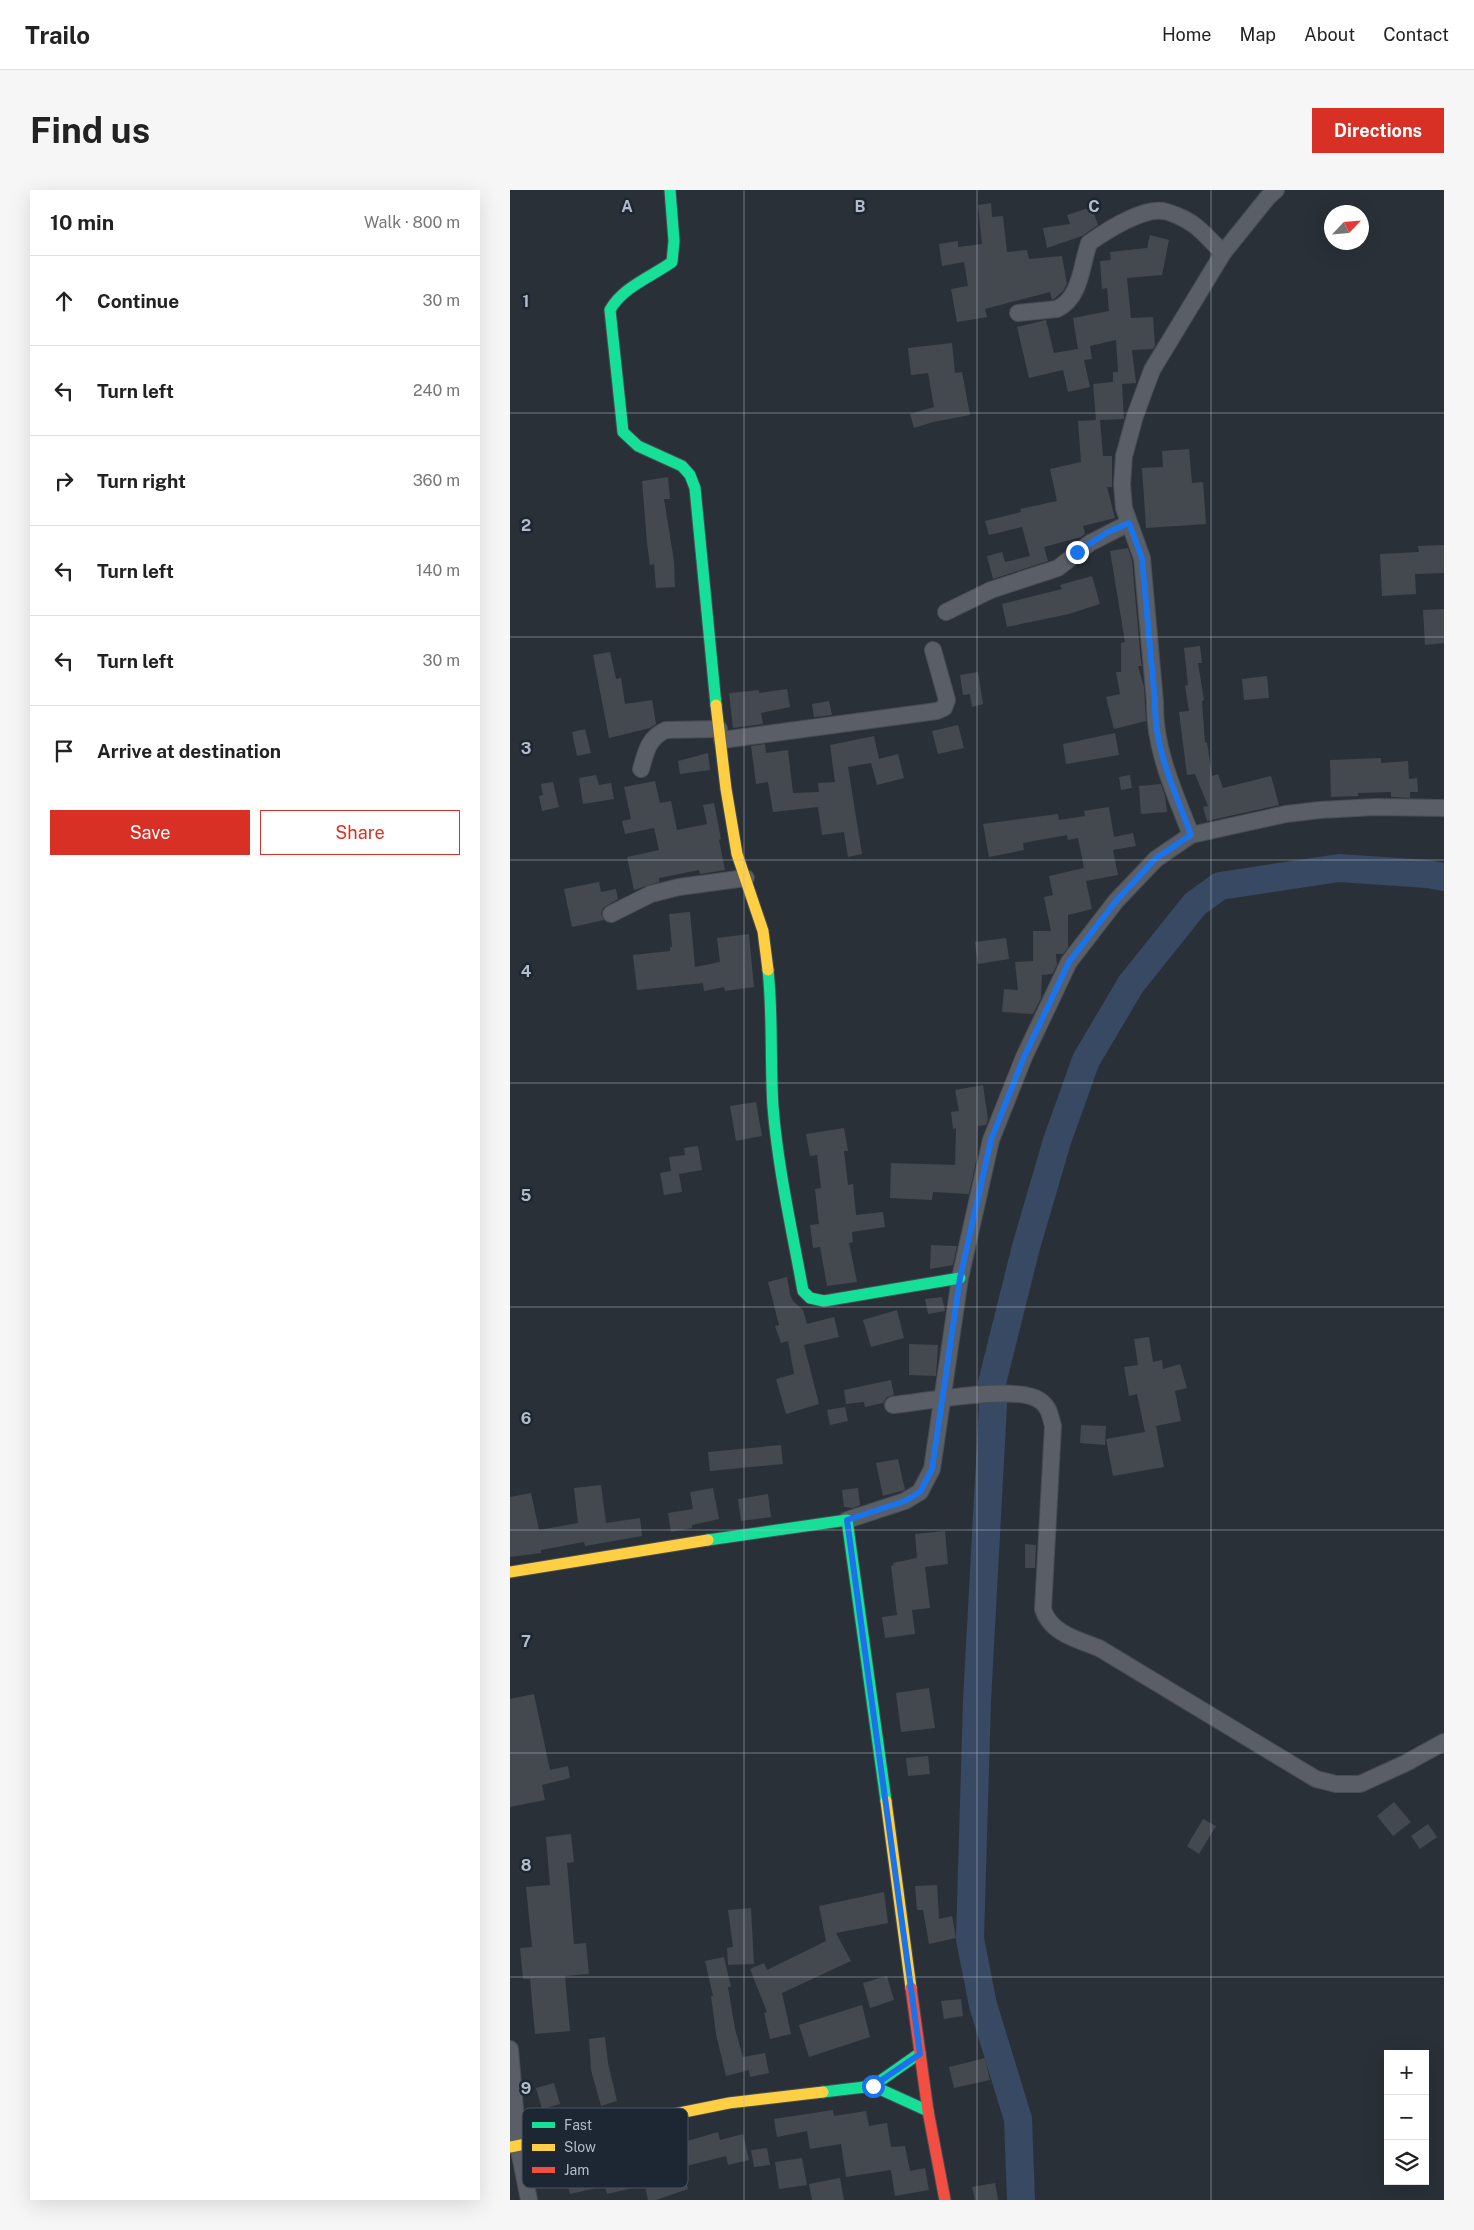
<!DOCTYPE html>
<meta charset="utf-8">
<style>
body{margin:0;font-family:"Public Sans",sans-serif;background:#f6f6f6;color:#222}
.controls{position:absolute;right:15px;bottom:15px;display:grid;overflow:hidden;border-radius:0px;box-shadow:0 5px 20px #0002}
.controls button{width:45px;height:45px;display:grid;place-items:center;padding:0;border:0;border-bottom:1px solid #e0e0e0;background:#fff;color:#222;font:25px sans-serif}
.compass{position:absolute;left:814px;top:15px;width:45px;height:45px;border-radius:50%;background:#fff;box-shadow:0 5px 20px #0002;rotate:64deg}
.stop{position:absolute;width:15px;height:15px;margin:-11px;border:4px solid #1a73e8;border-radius:50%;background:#fff}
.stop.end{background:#1a73e8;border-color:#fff;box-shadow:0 1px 5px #0008}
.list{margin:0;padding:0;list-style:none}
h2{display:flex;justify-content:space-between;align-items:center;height:65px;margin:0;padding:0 20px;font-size:21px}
h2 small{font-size:16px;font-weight:400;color:#767676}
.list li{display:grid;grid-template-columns:32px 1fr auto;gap:15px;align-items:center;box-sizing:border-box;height:90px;padding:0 20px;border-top:1px solid #e0e0e0}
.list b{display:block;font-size:19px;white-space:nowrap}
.list em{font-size:16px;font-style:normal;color:#767676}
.actions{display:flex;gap:10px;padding:15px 20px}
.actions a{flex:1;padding:11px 0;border:1px solid #d93025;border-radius:0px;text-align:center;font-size:18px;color:#d93025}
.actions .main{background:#d93025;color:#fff}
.icon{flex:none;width:28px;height:28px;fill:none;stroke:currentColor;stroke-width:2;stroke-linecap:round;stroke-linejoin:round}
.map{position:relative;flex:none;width:934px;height:2010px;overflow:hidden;border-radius:0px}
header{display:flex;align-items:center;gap:30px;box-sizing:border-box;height:70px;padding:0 25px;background:#fff;border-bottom:1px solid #e0e0e0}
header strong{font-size:24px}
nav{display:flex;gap:28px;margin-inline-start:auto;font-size:18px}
.intro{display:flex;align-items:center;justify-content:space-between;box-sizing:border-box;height:120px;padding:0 30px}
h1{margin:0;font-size:35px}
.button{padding:12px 22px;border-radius:0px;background:#d93025;color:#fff;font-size:18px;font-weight:700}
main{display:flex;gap:30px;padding:0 30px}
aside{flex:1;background:#fff;border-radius:0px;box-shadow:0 5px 20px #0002}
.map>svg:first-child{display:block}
</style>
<header>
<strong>Trailo</strong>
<nav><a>Home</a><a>Map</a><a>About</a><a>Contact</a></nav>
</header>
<div class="intro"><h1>Find us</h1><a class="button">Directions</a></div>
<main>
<aside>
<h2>10 min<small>Walk · 800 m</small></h2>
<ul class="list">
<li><svg class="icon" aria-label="ahead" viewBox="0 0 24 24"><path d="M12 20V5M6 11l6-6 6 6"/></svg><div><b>Continue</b></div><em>30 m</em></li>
<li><svg class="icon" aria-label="left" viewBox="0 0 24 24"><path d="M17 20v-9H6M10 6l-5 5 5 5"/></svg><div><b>Turn left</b></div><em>240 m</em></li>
<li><svg class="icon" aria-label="right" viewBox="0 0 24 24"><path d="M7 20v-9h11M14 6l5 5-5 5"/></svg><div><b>Turn right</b></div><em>360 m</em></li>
<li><svg class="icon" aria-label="left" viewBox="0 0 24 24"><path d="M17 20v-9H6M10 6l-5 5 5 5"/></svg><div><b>Turn left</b></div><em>140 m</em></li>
<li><svg class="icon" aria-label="left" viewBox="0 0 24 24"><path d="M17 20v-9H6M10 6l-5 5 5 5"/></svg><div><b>Turn left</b></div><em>30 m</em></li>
<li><svg class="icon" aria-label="arrive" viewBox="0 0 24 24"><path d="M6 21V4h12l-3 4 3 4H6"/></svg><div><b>Arrive at destination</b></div></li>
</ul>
<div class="actions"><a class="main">Save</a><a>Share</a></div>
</aside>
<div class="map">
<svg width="934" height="2010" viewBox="0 0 934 2010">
<rect width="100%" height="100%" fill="#2a3038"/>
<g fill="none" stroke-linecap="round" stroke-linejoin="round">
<g stroke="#384963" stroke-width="28">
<polyline points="482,1193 516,1057 547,951 576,870 621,794 685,714 710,696 829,678 918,684 934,687"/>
<polyline points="483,1215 467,1511 460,1749 473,1815 508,1929 511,2010"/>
</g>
</g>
<g fill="#444950">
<polygon points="481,13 482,27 493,26 497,62 517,60 519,69 552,66 557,94 553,101 544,109 542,110 540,102 475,119 477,127 447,132 441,99 458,96 454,72 432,76 429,54 448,51 448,57 472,54 468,15"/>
<polygon points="582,17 588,35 572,46 537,58 533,38 560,34 557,25"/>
<polygon points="640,45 659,50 652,85 617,88 621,128 643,127 645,156 643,159 622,160 626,193 612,194 614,229 590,230 593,266 602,266 602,297 597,297 605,328 573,336 575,344 571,347 534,357 538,371 483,389 477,366 492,362 495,372 520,366 512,337 479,345 475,331 511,322 510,319 547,311 540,279 571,272 568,231 586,230 583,194 603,192 603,182 608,182 606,150 580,156 582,169 574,170 580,197 558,202 553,180 519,188 507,137 536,130 544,163 568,159 563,128 599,121 597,98 592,99 590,71 601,70 600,62 637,58"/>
<polygon points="442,153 445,183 452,182 460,225 423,232 404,238 400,224 424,217 418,183 401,185 398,158"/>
<polygon points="679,259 682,293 693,292 696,334 636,338 632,278 653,277 652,261"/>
<polygon points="158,287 160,309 154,309 164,371 165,397 146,398 144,374 140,375 137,353 132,291"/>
<polygon points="934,355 934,383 905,384 906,404 872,406 870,364 909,362 908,356"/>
<polygon points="618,358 622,370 631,473 632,476 628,476 634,497 636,531 604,539 596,507 610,504 606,482 611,482 611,453 615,452 600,361"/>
<polygon points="582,386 590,414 559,424 497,437 492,414 552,399 550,395"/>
<polygon points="934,419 934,453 915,455 913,420"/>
<polygon points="690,456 692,473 688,473 694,510 692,511 695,553 697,552 702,586 708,584 713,598 761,586 769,615 697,631 693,617 698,616 685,584 677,585 669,522 679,521 675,496 678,495 674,458"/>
<polygon points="100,462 106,489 111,488 115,514 142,510 146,534 140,538 99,548 83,465"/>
<polygon points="468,482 473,514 462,517 460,504 453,505 450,485"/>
<polygon points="757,486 759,508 734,510 732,489"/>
<polygon points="277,499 280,517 251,523 253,534 223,538 219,503 249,500 249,503"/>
<polygon points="319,511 322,525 304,527 302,514"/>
<polygon points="448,535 454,558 428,564 422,541"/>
<polygon points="75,539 81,563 67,566 62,542"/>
<polygon points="605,543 609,565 556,574 553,554"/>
<polygon points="364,546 369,569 388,564 394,588 367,595 361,573 338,577 352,664 338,667 334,642 312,645 308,617 263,622 258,592 246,594 241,556 255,554 256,563 278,560 283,603 309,602 308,593 325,592 320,555"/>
<polygon points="198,563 200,580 170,584 168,571"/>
<polygon points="871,568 871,573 898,571 899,589 907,588 908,602 900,602 900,608 881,607 881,602 848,603 848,606 821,607 820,570"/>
<polygon points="86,585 89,595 101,593 104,609 73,614 69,588"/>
<polygon points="620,585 622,598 611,600 609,587"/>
<polygon points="145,591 150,613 161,611 167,640 197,634 193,615 204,613 211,649 209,650 215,680 190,684 189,680 149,688 149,692 124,700 117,667 149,660 144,638 115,644 112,631 121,629 114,597"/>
<polygon points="43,592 49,617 32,621 29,606 33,605 31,594"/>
<polygon points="651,594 655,606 657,622 631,624 629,596"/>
<polygon points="599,617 604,647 623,643 626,656 603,660 608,685 576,691 582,719 558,725 558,758 553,764 546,764 547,775 542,784 532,785 531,808 523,824 492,822 494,799 508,800 505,772 523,771 523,741 541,741 534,707 543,705 539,686 574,678 568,648 558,650 557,645 513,653 514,660 479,667 473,634 548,624 549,630 575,626 574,621"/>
<polygon points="89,692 91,702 106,699 108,709 93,718 91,724 94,730 62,737 54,699"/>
<polygon points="180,722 185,777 210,772 207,748 239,744 244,797 215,801 214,797 194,801 193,793 127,800 123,765 160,761 160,757 162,757 159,724"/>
<polygon points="496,748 499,769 468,774 465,752"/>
<polygon points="473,895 478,930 476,935 468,936 467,967 459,1004 423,1002 422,1010 380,1008 381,973 445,975 446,938 443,939 441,922 449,921 445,900"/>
<polygon points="246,912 252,946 226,951 220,916"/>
<polygon points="334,938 338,961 334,961 338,995 343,994 346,1025 373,1022 375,1037 342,1042 343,1052 339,1053 347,1092 317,1096 310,1057 303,1058 300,1035 309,1034 305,999 311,998 307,965 300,966 296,944"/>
<polygon points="188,956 192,980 169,984 172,1002 154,1005 150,983 161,981 159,967 175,965 174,958"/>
<polygon points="421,1055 447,1056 443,1075 420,1079"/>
<polygon points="277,1087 280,1104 283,1111 293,1120 297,1134 324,1127 329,1147 294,1155 309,1214 276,1224 266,1189 284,1184 278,1151 271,1153 265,1136 269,1135 258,1092"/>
<polygon points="432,1107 435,1121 418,1124 415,1109"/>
<polygon points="387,1120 394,1148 361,1157 353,1130"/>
<polygon points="639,1147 643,1172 652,1170 653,1179 670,1174 677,1198 665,1201 671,1231 646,1236 654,1277 603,1286 596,1249 635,1242 627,1204 619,1206 614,1177 628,1175 624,1149"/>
<polygon points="399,1154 428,1155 426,1186 399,1185"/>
<polygon points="381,1190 384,1205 377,1207 373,1213 355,1217 354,1212 336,1214 334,1200"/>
<polygon points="335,1217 338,1231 320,1235 317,1220"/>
<polygon points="571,1235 596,1236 595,1255 570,1253"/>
<polygon points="271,1255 273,1274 200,1281 198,1262"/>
<polygon points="388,1269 395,1300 373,1306 366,1273"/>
<polygon points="91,1295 96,1333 130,1328 132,1346 75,1356 74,1352 31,1360 31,1363 0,1367 0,1307 21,1303 29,1340 68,1333 64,1298"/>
<polygon points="203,1298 209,1329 182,1335 182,1338 161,1342 158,1323 183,1319 180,1302"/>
<polygon points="348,1298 350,1315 343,1318 334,1317 332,1300"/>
<polygon points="258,1304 261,1327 231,1331 228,1309"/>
<polygon points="435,1341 438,1374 415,1377 420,1418 402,1420 405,1444 375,1448 372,1427 387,1425 381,1376 384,1375 383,1373 407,1368 405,1344"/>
<polygon points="515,1354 526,1355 525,1378 515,1378"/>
<polygon points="419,1498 425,1538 391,1542 386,1503"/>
<polygon points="24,1504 40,1580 58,1576 60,1588 32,1595 35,1610 0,1617 0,1509"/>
<polygon points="418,1566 420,1584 398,1586 396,1568"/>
<polygon points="884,1612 901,1632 883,1646 867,1626"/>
<polygon points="693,1629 706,1636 689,1664 677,1656"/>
<polygon points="918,1634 927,1647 910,1659 901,1646"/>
<polygon points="61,1644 64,1672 57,1673 64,1754 76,1753 79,1784 55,1786 60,1841 25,1844 20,1789 13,1789 10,1758 22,1757 16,1697 40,1695 36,1647"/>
<polygon points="427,1695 429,1729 442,1726 446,1748 419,1754 413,1720 407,1720 405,1696"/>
<polygon points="374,1702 378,1733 326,1743 341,1771 272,1803 281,1844 260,1849 254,1823 257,1822 240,1779 254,1773 257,1780 316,1751 309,1716"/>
<polygon points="241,1718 244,1774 218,1775 217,1758 223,1757 218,1720"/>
<polygon points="214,1767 221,1797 218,1797 225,1839 233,1867 255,1863 259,1883 240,1887 239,1880 216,1886 206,1844 201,1806 203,1806 195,1771"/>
<polygon points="377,1786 384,1810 360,1818 353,1793"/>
<polygon points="451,1809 453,1826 434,1829 431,1811"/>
<polygon points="352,1815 360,1847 299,1867 289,1835"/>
<polygon points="95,1847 98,1873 107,1911 91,1916 81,1880 79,1849"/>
<polygon points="475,1868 480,1890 444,1898 439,1877"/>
<polygon points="44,1893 50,1914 32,1919 26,1898"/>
<polygon points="323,1920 324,1926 356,1921 359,1936 377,1933 381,1957 395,1956 400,1981 415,1978 419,2000 385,2006 381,1980 336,1987 331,1954 300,1959 297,1941 267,1947 264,1929"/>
<polygon points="208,1942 210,1950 233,1944 239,1970 218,1975 216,1966 173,1977 178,1999 146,2010 138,2010 135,1995 97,2004 95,1996 60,2004 53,1974 77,1969 79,1980 125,1969 123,1962 142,1957 143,1961"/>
<polygon points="257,1958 260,1975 244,1977 241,1960"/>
<polygon points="292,1968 297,1995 269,1999 265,1972"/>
<polygon points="330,1988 334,2010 302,2010 299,1994"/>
<polygon points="485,1993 488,2010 465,2010 462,1997"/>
</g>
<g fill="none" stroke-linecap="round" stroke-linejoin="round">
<defs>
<g id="street">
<polyline points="713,63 758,7 766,0"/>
<path d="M 508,123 L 547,119 C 571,108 571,76 579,53 C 596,41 632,18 653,21 C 664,23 680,31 688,38 C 697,46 705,55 713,63 L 642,180 L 625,226 L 614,266 L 612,294 L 614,318 L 632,368 L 645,512 C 644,559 664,601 681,645"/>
<polyline points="436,422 481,400 548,378 580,353 619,333"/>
<polyline points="212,550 427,521 434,518 437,510 423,460"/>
<path d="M 131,579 C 136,562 138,548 156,540 L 209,539"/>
<polyline points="101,724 141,704 169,697 236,688"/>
<path d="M 383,1215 C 413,1212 506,1194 529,1210 C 539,1216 540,1225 543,1236 L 533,1419 C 540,1443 568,1450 589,1458 L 806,1589 L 826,1594 L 850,1594 L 896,1573 L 934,1552"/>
<polyline points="337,1330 395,1311 410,1302 422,1279 450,1088 481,950 514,867 559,772 606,711 646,669 681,645 776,624 810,620 865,617 934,618"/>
<polyline points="0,1859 8,1955 19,2010"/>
</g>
<g id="fast">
<path d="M 160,0 L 164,51 L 162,72 C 141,87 113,97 100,120 L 113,242 L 128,256 L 172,276 L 180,285 L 185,298 L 206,515"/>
<path d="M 258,780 C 263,825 260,871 263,917 C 268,979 282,1040 293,1101 L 300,1108 L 314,1111 L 450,1088"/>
<polyline points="198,1350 337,1330 376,1611"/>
<polyline points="363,1896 418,1921"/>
<polyline points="313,1902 363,1896 410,1863"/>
</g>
<g id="slow">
<polyline points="206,515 216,599 227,664 253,741 258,780"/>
<polyline points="0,1382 198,1350"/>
<polyline points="376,1611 401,1798"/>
<polyline points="0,1957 219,1913 313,1902"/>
</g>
<polyline id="jam" points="401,1798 418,1921 435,2010"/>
</defs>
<use href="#street" stroke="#484c53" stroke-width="18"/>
<use href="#fast" stroke="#484c53" stroke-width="13"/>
<use href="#slow" stroke="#484c53" stroke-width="13"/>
<use href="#jam" stroke="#484c53" stroke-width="13"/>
<use href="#street" stroke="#5a5e66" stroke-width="16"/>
<use href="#fast" stroke="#16e098" stroke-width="11"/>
<use href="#slow" stroke="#ffcf43" stroke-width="11"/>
<use href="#jam" stroke="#f24e42" stroke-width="11"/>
</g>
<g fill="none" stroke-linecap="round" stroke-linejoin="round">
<path stroke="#1a73e8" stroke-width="6" d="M 363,1896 L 410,1864 L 337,1330 L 395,1311 L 410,1302 L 422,1279 L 450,1088 L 481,950 L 514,867 L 559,772 L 606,711 L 646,668 L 681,645 C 665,601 644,559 645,512 L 632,368 L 619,333 L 598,342 L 567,362"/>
</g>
<path fill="none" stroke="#b4bcc9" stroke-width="1" stroke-opacity="0.55" d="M 234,0 L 234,2010M 467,0 L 467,2010M 701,0 L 701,2010M 0,223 L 934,223M 0,447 L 934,447M 0,670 L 934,670M 0,893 L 934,893M 0,1117 L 934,1117M 0,1340 L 934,1340M 0,1563 L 934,1563M 0,1787 L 934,1787"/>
<rect x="12" y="1918" width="166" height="80" rx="8" fill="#1d2633" stroke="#4a5360" stroke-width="1"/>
<rect x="22" y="1932" width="23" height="6" fill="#16e098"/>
<rect x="22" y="1954" width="23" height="7" fill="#ffcf43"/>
<rect x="22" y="1977" width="23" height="6" fill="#f24e42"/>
<g font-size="14" fill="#b4bcc9">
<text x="54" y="1940">Fast</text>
<text x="54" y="1962">Slow</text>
<text x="54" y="1985">Jam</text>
</g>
<g font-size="16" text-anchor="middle" font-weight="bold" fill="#b4bcc9" stroke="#1d2633" stroke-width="5" stroke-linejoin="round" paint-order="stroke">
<text x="117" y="22">A</text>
<text x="350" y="22">B</text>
<text x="584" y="22">C</text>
<text x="16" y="117">1</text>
<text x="16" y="341">2</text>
<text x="16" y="564">3</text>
<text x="16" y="787">4</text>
<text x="16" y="1011">5</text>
<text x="16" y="1234">6</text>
<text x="16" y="1457">7</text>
<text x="16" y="1681">8</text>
<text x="16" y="1904">9</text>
</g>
</svg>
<div class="controls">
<button>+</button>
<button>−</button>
<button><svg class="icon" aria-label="layers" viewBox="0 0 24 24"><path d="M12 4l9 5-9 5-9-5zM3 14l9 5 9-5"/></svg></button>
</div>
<svg class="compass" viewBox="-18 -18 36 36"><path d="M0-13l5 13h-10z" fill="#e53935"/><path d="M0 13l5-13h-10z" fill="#767676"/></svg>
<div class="stop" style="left:363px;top:1896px"></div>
<div class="stop end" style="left:567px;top:362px"></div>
</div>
</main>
